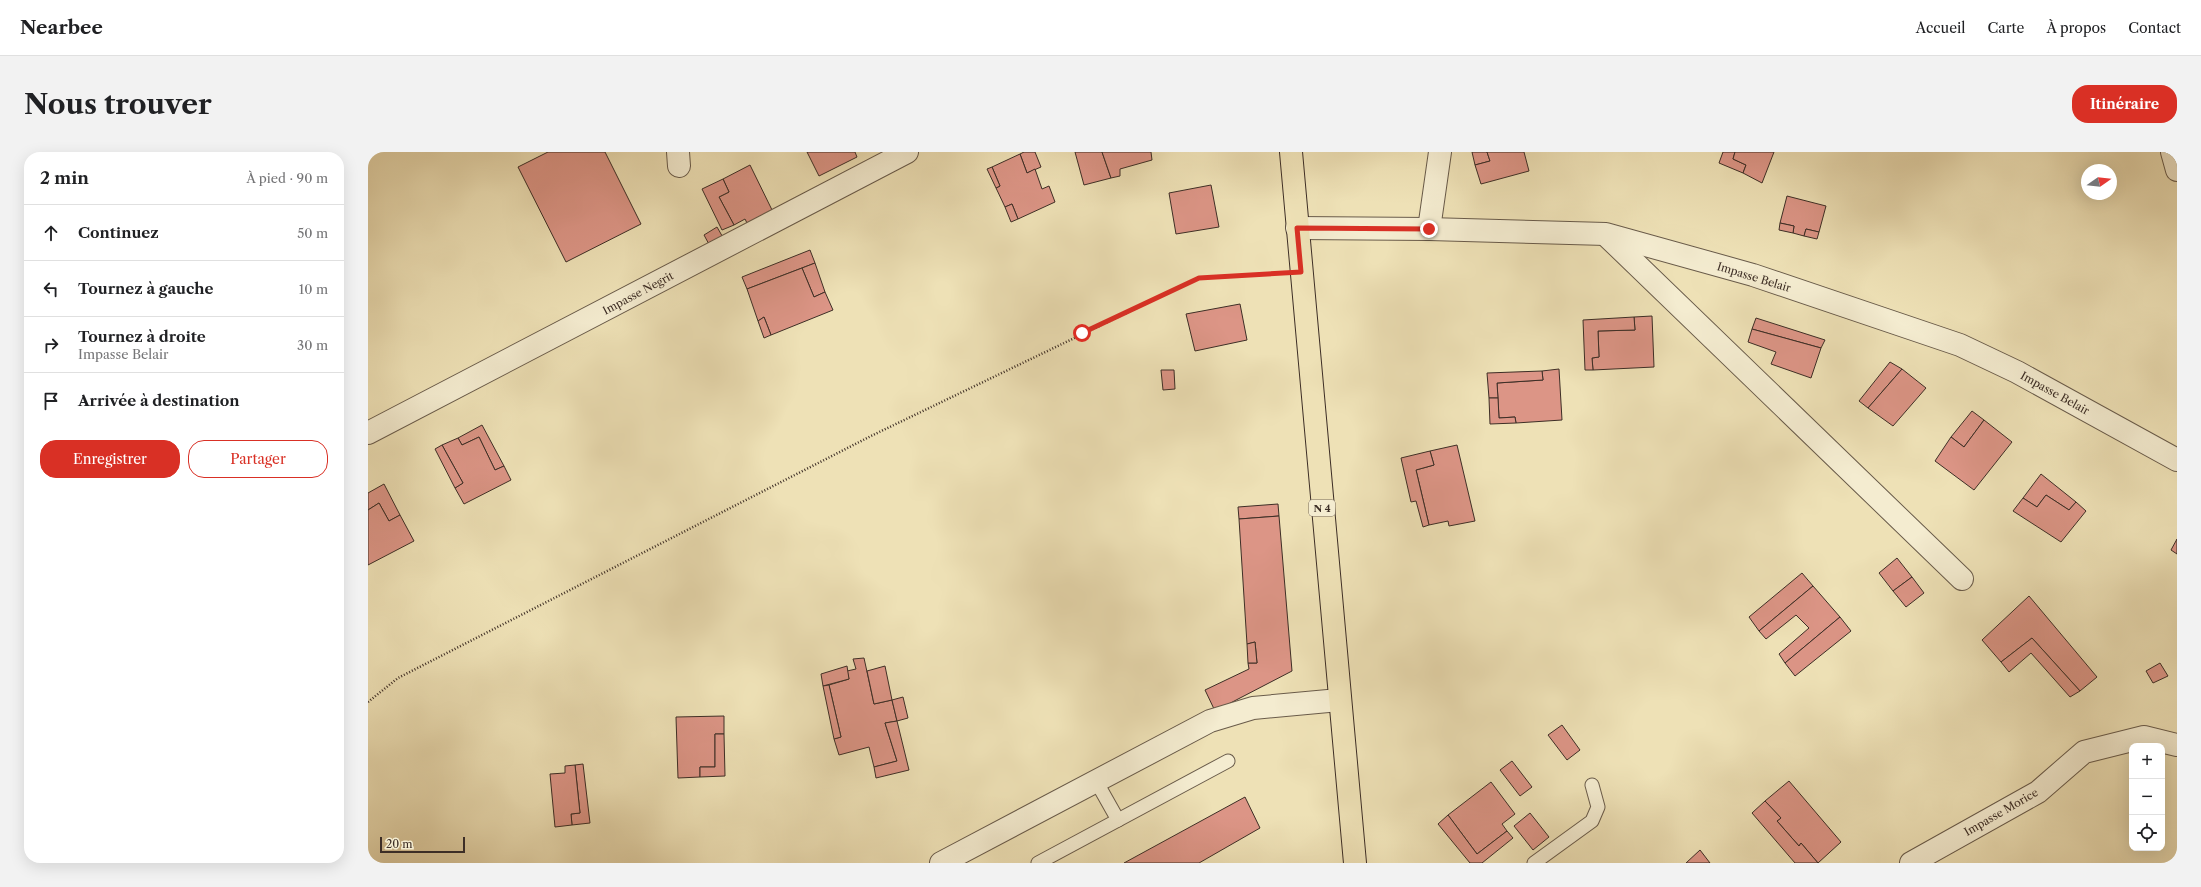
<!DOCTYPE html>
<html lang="fr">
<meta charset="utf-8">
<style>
body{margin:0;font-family:"Libre Caslon Text",serif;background:#f2f2f2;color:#202124}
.controls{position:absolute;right:12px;bottom:12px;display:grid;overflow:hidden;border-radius:8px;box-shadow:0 4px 16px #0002}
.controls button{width:36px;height:36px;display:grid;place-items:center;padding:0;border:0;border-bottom:1px solid #e0e0e0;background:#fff;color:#202124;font:20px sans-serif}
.compass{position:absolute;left:1713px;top:12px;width:36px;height:36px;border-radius:50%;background:#fff;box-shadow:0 4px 16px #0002;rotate:76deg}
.scale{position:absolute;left:12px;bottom:10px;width:85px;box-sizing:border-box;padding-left:4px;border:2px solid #3d2e26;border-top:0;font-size:11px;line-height:14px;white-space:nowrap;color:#3d2e26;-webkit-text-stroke:3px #f4ecd0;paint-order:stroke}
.stop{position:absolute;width:12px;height:12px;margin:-9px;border:3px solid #d93025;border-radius:50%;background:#fff}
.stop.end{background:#d93025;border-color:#fff;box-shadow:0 1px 4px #0008}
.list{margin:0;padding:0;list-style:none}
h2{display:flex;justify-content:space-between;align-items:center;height:52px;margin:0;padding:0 16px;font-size:17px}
h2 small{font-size:13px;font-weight:400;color:#757577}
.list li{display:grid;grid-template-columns:26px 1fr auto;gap:12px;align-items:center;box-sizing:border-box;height:56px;padding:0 16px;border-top:1px solid #e0e0e0}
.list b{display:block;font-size:15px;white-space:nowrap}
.list p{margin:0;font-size:13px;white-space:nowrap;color:#757577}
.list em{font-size:13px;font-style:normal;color:#757577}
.actions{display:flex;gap:8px;padding:12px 16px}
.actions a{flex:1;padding:9px 0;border:1px solid #d93025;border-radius:16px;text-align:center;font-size:14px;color:#d93025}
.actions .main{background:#d93025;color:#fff}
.icon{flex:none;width:22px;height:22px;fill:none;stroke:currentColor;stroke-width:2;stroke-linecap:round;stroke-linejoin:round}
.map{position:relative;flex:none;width:1809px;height:711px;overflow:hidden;border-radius:16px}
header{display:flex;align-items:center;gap:24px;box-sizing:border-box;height:56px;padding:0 20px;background:#fff;border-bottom:1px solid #e0e0e0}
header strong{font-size:19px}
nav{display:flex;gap:22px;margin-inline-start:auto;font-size:14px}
.intro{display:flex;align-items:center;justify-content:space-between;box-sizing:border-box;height:96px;padding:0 24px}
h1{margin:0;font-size:28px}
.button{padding:10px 18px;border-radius:16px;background:#d93025;color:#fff;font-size:14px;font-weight:700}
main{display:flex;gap:24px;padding:0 24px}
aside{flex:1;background:#fff;border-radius:16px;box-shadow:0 4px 16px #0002}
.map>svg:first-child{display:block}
</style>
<header>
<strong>Nearbee</strong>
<nav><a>Accueil</a><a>Carte</a><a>À propos</a><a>Contact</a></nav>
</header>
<div class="intro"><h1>Nous trouver</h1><a class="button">Itinéraire</a></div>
<main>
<aside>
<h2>2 min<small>À pied · 90 m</small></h2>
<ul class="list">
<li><svg class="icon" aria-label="ahead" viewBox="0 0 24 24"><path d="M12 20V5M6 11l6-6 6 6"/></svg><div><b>Continuez</b></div><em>50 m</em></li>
<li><svg class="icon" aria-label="left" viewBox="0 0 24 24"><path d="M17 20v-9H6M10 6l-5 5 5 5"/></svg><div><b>Tournez à gauche</b></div><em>10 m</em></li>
<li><svg class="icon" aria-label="right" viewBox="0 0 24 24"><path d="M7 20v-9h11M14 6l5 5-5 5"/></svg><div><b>Tournez à droite</b><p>Impasse Belair</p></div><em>30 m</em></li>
<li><svg class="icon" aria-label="arrive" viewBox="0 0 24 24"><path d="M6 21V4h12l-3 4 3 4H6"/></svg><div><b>Arrivée à destination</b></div></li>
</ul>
<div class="actions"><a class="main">Enregistrer</a><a>Partager</a></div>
</aside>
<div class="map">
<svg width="1809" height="711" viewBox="0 0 1809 711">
<rect width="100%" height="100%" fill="#eee1b6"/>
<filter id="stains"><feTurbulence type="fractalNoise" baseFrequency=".005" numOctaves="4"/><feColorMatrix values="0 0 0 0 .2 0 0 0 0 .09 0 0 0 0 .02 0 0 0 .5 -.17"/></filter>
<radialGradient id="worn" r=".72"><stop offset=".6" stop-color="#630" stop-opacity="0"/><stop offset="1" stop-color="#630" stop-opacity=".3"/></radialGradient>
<g fill="#dc9586" stroke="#3d2e26">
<polygon points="180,0 237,0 273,72 198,110 150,15"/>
<polygon points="439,0 487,0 489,5 451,24"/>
<polygon points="656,0 667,0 673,15 659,21 652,2"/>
<polygon points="707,0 734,0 743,26 716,33"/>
<polygon points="734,0 783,0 784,8 752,17 752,24 743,26"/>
<polygon points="1104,0 1119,0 1122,9 1107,13"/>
<polygon points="1119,0 1156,0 1161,19 1113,32 1107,13 1122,9"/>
<polygon points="1355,0 1367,0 1365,7 1378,13 1375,21 1351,11"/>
<polygon points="1367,0 1406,0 1394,31 1375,21 1378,13 1365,7"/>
<polygon points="652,2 659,21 667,17 674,37 681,34 687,50 650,67 644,52 637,55 628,36 632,34 624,15"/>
<polygon points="382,13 406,62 381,75 377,67 366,73 351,45 361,40 355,27"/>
<polygon points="624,15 632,34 628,36 619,17"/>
<polygon points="355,27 361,40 351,45 366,73 354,78 334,37"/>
<polygon points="843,33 851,75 808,82 801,41"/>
<polygon points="1419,44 1458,54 1451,80 1438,77 1436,84 1425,81 1426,74 1412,71"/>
<polygon points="644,52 650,67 643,70 637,55"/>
<polygon points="1412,71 1426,74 1425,81 1411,78"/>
<polygon points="349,75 357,89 343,96 336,83"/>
<polygon points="1438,77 1451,80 1449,87 1436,84"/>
<polygon points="442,98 447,111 379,137 374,125"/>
<polygon points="447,111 457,140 446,145 434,116"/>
<polygon points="434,116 446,145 457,140 465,158 403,183 396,165 390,169 379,137"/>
<polygon points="872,152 879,188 827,199 818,162"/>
<polygon points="1284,164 1286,215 1225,218 1224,206 1231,205 1230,179 1267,178 1266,165"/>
<polygon points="396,165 403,183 396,186 390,169"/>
<polygon points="1266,165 1267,178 1230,179 1231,205 1224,206 1225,218 1217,218 1215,168"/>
<polygon points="1388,166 1457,188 1453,196 1384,177"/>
<polygon points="1384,177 1453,196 1443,226 1403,212 1408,200 1380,190"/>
<polygon points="1522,210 1534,217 1500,256 1491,249"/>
<polygon points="1191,217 1194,268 1148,271 1147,265 1131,266 1129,231 1175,228 1174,219"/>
<polygon points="1534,217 1558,236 1525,274 1500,256"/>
<polygon points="793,218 806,218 807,237 795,238"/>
<polygon points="1174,219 1175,228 1129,231 1130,246 1121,246 1119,221"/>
<polygon points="1121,246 1130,246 1131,266 1147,265 1148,271 1122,272"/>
<polygon points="1604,259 1616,268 1596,295 1583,285"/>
<polygon points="1616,268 1644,290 1606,338 1567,309 1583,285 1596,295"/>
<polygon points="114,273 136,314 127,318 111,285 94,293 90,286"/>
<polygon points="111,285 127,318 136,314 143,328 96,352 87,336 95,331 74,293 90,286 94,293"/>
<polygon points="74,293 95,331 87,336 67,297"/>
<polygon points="1089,293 1107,369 1081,374 1080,369 1061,373 1048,318 1066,313 1062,299"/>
<polygon points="1062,299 1066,313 1048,318 1061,373 1055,375 1048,349 1043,350 1033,306"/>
<polygon points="1673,322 1708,350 1701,358 1678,343 1669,355 1655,346"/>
<polygon points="16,332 32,363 21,369 11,351 0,358 0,341"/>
<polygon points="1678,343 1701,358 1708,350 1718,359 1693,390 1645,359 1655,346 1669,355"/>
<polygon points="11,351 21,369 32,363 46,389 0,413 0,358"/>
<polygon points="910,352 911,364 871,367 870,355"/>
<polygon points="911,364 924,519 847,559 837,538 881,517 880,511 889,511 887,490 879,492 871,367"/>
<polygon points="1809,387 1809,402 1803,398"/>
<polygon points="1529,406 1544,425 1525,439 1511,421"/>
<polygon points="1434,421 1445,434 1391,479 1381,465"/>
<polygon points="1544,425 1556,441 1538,455 1525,439"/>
<polygon points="1445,434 1472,465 1417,511 1411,502 1441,476 1428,463 1398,487 1391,479"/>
<polygon points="1661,444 1729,525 1712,539 1664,486 1633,510 1614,488"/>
<polygon points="1472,465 1483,479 1427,524 1417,511"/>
<polygon points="1664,486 1712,539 1702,545 1663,501 1641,520 1633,510"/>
<polygon points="887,490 889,511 880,511 879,492"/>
<polygon points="496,506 506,552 524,548 529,569 517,571 529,609 506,615 501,595 471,603 466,587 473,585 461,533 481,527 479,519 488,517 485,507"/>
<polygon points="1792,511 1800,524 1785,531 1778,519"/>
<polygon points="479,514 481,527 455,534 453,522"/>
<polygon points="517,514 524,548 506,552 499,519"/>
<polygon points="461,533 473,585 466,587 455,534"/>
<polygon points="535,545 540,566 529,569 524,548"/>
<polygon points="356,564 356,582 347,582 347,615 332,615 332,625 310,626 308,565"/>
<polygon points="529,569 541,618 508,626 506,615 529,609 517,571"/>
<polygon points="1194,573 1212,598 1199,608 1180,583"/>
<polygon points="347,582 356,582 357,624 332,625 332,615 347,615"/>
<polygon points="1144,609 1164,635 1152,644 1132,618"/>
<polygon points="215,612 222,671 204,673 203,662 212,661 207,613"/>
<polygon points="207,613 212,661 203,662 204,673 187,675 182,622 197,621 197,614"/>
<polygon points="1421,629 1473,690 1450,711 1433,691 1431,694 1409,669 1413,666 1397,649"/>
<polygon points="1123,630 1147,662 1134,672 1139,679 1109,702 1080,663"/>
<polygon points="877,645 892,676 831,711 756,711"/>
<polygon points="1397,649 1413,666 1409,669 1431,694 1433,691 1450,711 1427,711 1384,661"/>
<polygon points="1162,661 1181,685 1165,698 1146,674"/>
<polygon points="1080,663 1109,702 1139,679 1145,686 1114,711 1102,711 1070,672"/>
<polygon points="1332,698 1342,711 1318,711"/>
</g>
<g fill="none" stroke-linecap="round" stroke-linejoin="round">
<defs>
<g id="service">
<polyline points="728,629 750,668"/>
<polyline points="670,711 860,609"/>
<polyline points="1166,711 1224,669 1230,655 1224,633"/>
</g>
<g id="minor">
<polyline points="310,0 311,14"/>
<polyline points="1804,0 1809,18"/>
<polyline points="929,76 1061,77 1238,82 1385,123 1592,193 1649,220 1809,308"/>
<polyline points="1061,77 1072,0"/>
<polyline points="1240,85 1594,427"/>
<polyline points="0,281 539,0"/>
<polyline points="573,711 842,569 885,556 971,548"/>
<polyline points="1543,711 1670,640 1716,600 1776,585 1809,593"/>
</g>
<polyline id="primary" points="923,0 987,711"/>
</defs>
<use href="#service" stroke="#695b4a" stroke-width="15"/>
<use href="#minor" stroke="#695b4a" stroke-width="24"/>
<use href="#primary" stroke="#3d2e26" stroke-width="24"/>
<polyline stroke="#3d2e26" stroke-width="2.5" stroke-dasharray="1 2" stroke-linecap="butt" points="0,550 30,526 503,284 831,126 909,121"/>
<use href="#service" stroke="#f4ecd0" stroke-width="13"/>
<use href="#minor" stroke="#f4ecd0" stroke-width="22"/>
<use href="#primary" stroke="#eee1b6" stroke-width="22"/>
</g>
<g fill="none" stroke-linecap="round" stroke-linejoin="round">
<polyline stroke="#d93025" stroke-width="5" points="714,181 831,126 933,120 929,76 1061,77"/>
</g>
<g text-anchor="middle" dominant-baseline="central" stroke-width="3" stroke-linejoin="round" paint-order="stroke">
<rect fill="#f4ecd0" stroke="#746759" stroke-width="1" x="941" y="348" width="26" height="16" rx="3"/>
<g font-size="10" font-weight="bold" fill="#3d2e26">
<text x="954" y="356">N 4</text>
</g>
<g font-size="11" fill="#3d2e26" stroke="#f4ecd0">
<text transform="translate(1386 125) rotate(17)">Impasse Belair</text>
<text transform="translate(270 141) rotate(-28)">Impasse Negrit</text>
<text transform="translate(1687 241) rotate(29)">Impasse Belair</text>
<text transform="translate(1633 660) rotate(-30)">Impasse Morice</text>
</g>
</g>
<rect width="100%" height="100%" filter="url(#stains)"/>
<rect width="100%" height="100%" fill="url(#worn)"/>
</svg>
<div class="controls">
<button>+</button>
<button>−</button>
<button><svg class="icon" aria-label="locate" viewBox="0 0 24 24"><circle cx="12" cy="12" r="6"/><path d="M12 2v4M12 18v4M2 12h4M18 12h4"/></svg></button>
</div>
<svg class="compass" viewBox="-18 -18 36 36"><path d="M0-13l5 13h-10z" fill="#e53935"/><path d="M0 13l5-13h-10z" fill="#757577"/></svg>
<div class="scale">20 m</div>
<div class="stop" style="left:714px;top:181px"></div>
<div class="stop end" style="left:1061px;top:77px"></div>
</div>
</main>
